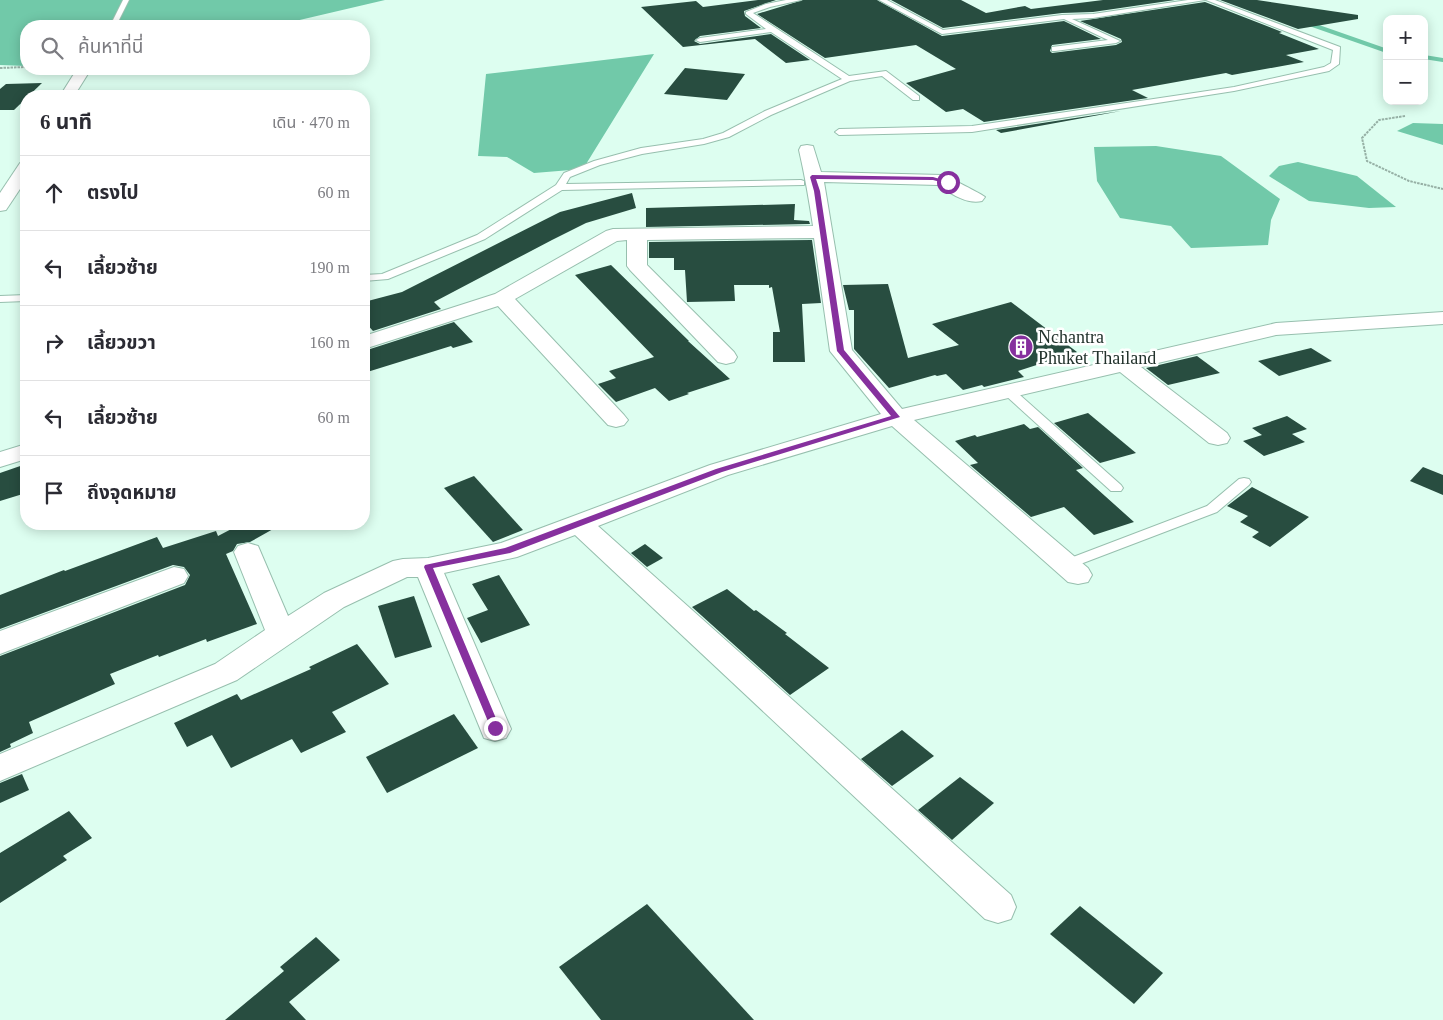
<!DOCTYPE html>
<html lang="th">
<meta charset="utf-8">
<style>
body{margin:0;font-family:"Times New Roman","Noto Sans Thai",serif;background:#f2f2f3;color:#2b2b33}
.controls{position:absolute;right:15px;top:15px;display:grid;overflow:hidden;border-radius:10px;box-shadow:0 2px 12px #0003}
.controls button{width:45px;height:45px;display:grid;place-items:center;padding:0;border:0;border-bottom:1px solid #e1e1e2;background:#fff;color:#2b2b33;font:25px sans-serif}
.stop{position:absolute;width:15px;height:15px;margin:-11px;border:4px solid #86309e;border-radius:50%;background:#fff}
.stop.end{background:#86309e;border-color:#fff;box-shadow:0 1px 5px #0008}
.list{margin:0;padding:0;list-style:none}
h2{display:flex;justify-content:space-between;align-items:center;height:65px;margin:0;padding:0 20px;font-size:21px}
h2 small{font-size:16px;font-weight:400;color:#7c7c81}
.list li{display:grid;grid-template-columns:32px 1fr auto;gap:15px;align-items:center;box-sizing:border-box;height:75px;padding:0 20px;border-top:1px solid #e1e1e2}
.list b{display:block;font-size:19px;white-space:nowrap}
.list em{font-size:16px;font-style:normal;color:#7c7c81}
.icon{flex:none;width:28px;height:28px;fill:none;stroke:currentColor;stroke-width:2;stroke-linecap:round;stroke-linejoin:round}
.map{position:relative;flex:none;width:1443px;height:1020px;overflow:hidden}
.search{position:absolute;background:#fff;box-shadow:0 2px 12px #0003;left:20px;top:20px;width:350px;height:55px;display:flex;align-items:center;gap:12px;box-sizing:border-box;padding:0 18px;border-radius:20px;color:#7c7c81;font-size:19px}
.panel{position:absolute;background:#fff;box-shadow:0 2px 12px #0003;left:20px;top:90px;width:350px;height:440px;border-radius:20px}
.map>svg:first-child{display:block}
</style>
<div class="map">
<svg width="1443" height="1020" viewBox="0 0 1443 1020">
<rect width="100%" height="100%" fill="#ddfef0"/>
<g fill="#71c9a9">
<polygon points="0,0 385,0 274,26 26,26 26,66 0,65"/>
<polygon points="654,54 583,169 534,173 507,157 478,156 486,74"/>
<polygon points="1413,123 1443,124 1443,145 1397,131"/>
<polygon points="1156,146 1221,156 1280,199 1271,220 1268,245 1191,248 1171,226 1120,218 1097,181 1094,147"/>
<polygon points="1298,162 1357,176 1396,207 1369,208 1309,201 1269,176 1279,166"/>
</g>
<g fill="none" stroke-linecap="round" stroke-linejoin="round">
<g stroke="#71c9a9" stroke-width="4">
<polyline points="1307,23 1387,51"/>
<polyline points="1424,57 1443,60"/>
</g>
</g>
<g fill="#284d40">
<polygon points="758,0 776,0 744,11 745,16 761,28 700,36 694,41 700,44 771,34 810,60 786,63 755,39 683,47 641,7 696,1 703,7"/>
<polygon points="803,0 877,0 942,36 1064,21 1101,39 1052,45 1050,51 1052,53 1116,45 1122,42 1121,39 1080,21 1205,2 1282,32 1279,33 1319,49 1286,55 1304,62 1232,75 1226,73 1132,90 1148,98 984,122 963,109 946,112 906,83 956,69 916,45 825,58 757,14"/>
<polygon points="891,0 961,0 986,13 1025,6 1031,9 1103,0 1175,0 1093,12 1062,13 943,28"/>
<polygon points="1220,0 1257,0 1358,15 1358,19 1298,29"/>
<polygon points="685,68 745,74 727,100 664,94"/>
<polygon points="42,83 14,110 0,110 0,89 6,84"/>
<polygon points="1121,111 1001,133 996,130"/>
<polygon points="632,193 636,208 586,223 552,240 434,302 441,309 373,331 364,321 364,302 402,292 560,212"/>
<polygon points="795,204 794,220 809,221 810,224 646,227 646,208"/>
<polygon points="812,240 821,303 802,304 805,362 773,362 773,332 780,332 772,287 769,288 769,285 734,285 735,301 687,302 685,270 674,270 674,258 649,258 649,242"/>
<polygon points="611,265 689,341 688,341 730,379 687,393 689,394 669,401 655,388 616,402 598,384 616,378 609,371 654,357 575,275"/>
<polygon points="888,284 908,358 959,345 932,324 1011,302 1077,352 1018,371 1024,377 984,387 982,385 963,390 946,374 937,376 935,375 889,388 854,349 854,310 849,310 843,285"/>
<polygon points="454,322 473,342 453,348 451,346 364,373 364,351"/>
<polygon points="1311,348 1332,361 1279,376 1258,361"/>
<polygon points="1197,356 1220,373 1168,385 1146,368"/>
<polygon points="1088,413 1136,453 1100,463 1054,423"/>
<polygon points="1287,416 1307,429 1292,434 1305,442 1264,456 1243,441 1262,435 1252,428"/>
<polygon points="1024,424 1030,429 1038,427 1083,468 1076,470 1134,522 1094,535 1064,507 1031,517 970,465 978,463 955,441 975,435 977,437"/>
<polygon points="26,464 26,493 0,501 0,473"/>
<polygon points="1423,467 1443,475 1443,495 1410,481"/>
<polygon points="474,476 523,530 493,542 444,488"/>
<polygon points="1252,487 1309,517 1270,547 1252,537 1259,532 1240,522 1248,516 1227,506"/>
<polygon points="241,524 282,524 250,542 237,544 233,551 226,554 257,624 207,642 206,639 159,657 158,655 110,674 115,684 29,722 33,733 10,744 11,747 0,752 0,656 185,585 190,575 184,567 173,565 0,629 0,595 64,570 65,571 157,537 163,548 216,531 218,536"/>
<polygon points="645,544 663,558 647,567 631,553"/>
<polygon points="499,575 530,625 481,643 467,618 488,610 472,584"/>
<polygon points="727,589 754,611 756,610 787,633 785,634 829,668 790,695 692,607"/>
<polygon points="414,596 432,647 395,658 378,606"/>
<polygon points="357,644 389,684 332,712 346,732 301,753 292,739 231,768 212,735 187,747 174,723 237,694 241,700 311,669 309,667"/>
<polygon points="454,714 478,748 387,793 366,757"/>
<polygon points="902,730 934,756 892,786 861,759"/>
<polygon points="22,774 29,790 0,803 0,783"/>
<polygon points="960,777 994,803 952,840 918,810"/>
<polygon points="69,811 92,838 63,856 67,860 0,903 0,853"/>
<polygon points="647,904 754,1020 601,1020 559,967"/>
<polygon points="1080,906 1163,973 1134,1004 1050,934"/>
<polygon points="316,937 340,960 289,1002 306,1020 225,1020 284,971 280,967"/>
</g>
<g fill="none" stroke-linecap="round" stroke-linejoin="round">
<defs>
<g id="service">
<polygon points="123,0 129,0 116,26 110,26"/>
<polygon points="786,0 801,0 770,7 753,13 849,76 886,71 919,96 919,100 913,100 882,76 850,81 771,115 729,137 704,144 642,154 600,165 570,177 566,184 801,180 804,181 804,185 562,190 485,239 388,279 364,281 364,275 382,274 477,235 556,185 564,173 594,161 641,148 703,139 723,133 765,111 842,79 771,32 700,42 696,40 700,38 766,29 746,14 746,12 766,4"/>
<polygon points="879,0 887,0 943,30 1062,15 1093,14 1188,0 1205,0 1093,18 1072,19 1120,41 1116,43 1055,51 1052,51 1052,47 1108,40 1064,19 942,34"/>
<polygon points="1206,0 1215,0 1340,47 1339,64 1329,71 1234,91 972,132 839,135 835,132 839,129 972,126 1234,87 1324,67 1331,63 1333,50"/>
<polygon points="26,295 26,301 0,302 0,296"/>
<polygon points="1008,387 1012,388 1121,485 1123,488 1121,491 1111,491 1004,394 1002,391 1004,388"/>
<polygon points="1244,478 1249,479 1251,482 1249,485 1217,512 1070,568 1060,568 1058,565 1060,562 1207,506 1239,479"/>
</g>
<g id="minor">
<polygon points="77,69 91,69 74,96 60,96"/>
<path d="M 807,145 L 813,146 L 821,172 L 942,175 C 947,176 983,195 985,197 L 982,201 C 967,205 950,193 938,185 L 824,182 L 852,350 L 902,409 L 1276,323 L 1443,312 L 1443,324 L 1276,335 L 1141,367 L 1227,433 L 1230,438 L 1227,443 L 1218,445 L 1209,443 L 1120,372 L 914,420 L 1088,568 L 1092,575 L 1088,582 L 1078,584 L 1068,582 L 892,426 L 728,475 L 598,526 L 1011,895 L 1016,907 L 1011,919 L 998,923 L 985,919 L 575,535 L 517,557 L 444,573 L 511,729 L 506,738 L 495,741 L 484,738 L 418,577 L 407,577 L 344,607 L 237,680 L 0,781 L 0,754 L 215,664 L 265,630 L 234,552 L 238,546 L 248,543 L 258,546 L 288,616 L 324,593 L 393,561 L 403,559 L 428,558 L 501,543 L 710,465 L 881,414 L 830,351 L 814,238 L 647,240 L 647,265 L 734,352 L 737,357 L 734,362 L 726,364 L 718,362 L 630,270 L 627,266 L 627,240 L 617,241 L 515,299 L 624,415 L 628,420 L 624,425 L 616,427 L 608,425 L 498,306 L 364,349 L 364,336 L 495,294 L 606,231 L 613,229 L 813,226 C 809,200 805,176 799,150 L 801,146 Z"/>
<polygon points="26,162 26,180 6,210 0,211 0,193 20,163"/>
<polygon points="26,444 26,459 0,467 0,452"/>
<polygon points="174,567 184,569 188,576 184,583 0,654 0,631"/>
</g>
</defs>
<use href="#service" stroke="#97bfae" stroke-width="2"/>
<use href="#minor" stroke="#97bfae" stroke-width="2"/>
<g stroke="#96b0a5" stroke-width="2" stroke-dasharray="2.5 1" stroke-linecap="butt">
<polyline points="0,68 26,67"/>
<polyline points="1405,116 1379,120 1362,138 1367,161 1409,181 1443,189"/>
</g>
<use href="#service" fill="#fff" fill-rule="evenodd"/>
<use href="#minor" fill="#fff" fill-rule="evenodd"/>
</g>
<polygon fill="#86309e" points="812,175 933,177 950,182 948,184 933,180 816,179 820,191 844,350 900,417 722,472 510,553 433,568 500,728 499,731 492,731 424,567 425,565 505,548 716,469 891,416 837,351 814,191 810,177"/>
<defs>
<symbol id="building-disc" viewBox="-11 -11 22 22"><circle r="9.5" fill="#86309e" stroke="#fff"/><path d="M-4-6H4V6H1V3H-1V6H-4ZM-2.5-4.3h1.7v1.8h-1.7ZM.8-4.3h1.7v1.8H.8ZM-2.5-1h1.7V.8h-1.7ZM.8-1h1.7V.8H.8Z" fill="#fff"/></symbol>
</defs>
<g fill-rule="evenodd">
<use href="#building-disc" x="1007" y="333" width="28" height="28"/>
</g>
<g text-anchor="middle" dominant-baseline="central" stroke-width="5" stroke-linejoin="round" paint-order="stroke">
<g font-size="18" fill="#22322c" stroke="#fff" text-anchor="start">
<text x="1038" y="337">Nchantra<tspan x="1038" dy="21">Phuket Thailand</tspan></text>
</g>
</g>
</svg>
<div class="controls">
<button>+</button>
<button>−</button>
</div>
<div class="stop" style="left:948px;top:182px"></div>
<div class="stop end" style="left:495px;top:728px"></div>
<div class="search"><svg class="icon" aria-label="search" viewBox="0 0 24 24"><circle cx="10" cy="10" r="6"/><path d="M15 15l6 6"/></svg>ค้นหาที่นี่</div>
<section class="panel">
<h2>6 นาที<small>เดิน · 470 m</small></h2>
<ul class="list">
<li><svg class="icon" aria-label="ahead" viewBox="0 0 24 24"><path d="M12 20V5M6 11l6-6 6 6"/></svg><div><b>ตรงไป</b></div><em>60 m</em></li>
<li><svg class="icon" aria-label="left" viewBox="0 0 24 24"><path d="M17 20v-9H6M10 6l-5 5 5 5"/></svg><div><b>เลี้ยวซ้าย</b></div><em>190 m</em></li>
<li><svg class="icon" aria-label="right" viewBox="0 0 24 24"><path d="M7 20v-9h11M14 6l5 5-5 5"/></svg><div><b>เลี้ยวขวา</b></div><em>160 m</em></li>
<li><svg class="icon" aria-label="left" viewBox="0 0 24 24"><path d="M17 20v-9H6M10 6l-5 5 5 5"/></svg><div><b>เลี้ยวซ้าย</b></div><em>60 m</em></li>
<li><svg class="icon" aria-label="arrive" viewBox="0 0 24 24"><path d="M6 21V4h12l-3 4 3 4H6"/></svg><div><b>ถึงจุดหมาย</b></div></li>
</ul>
</section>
</div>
